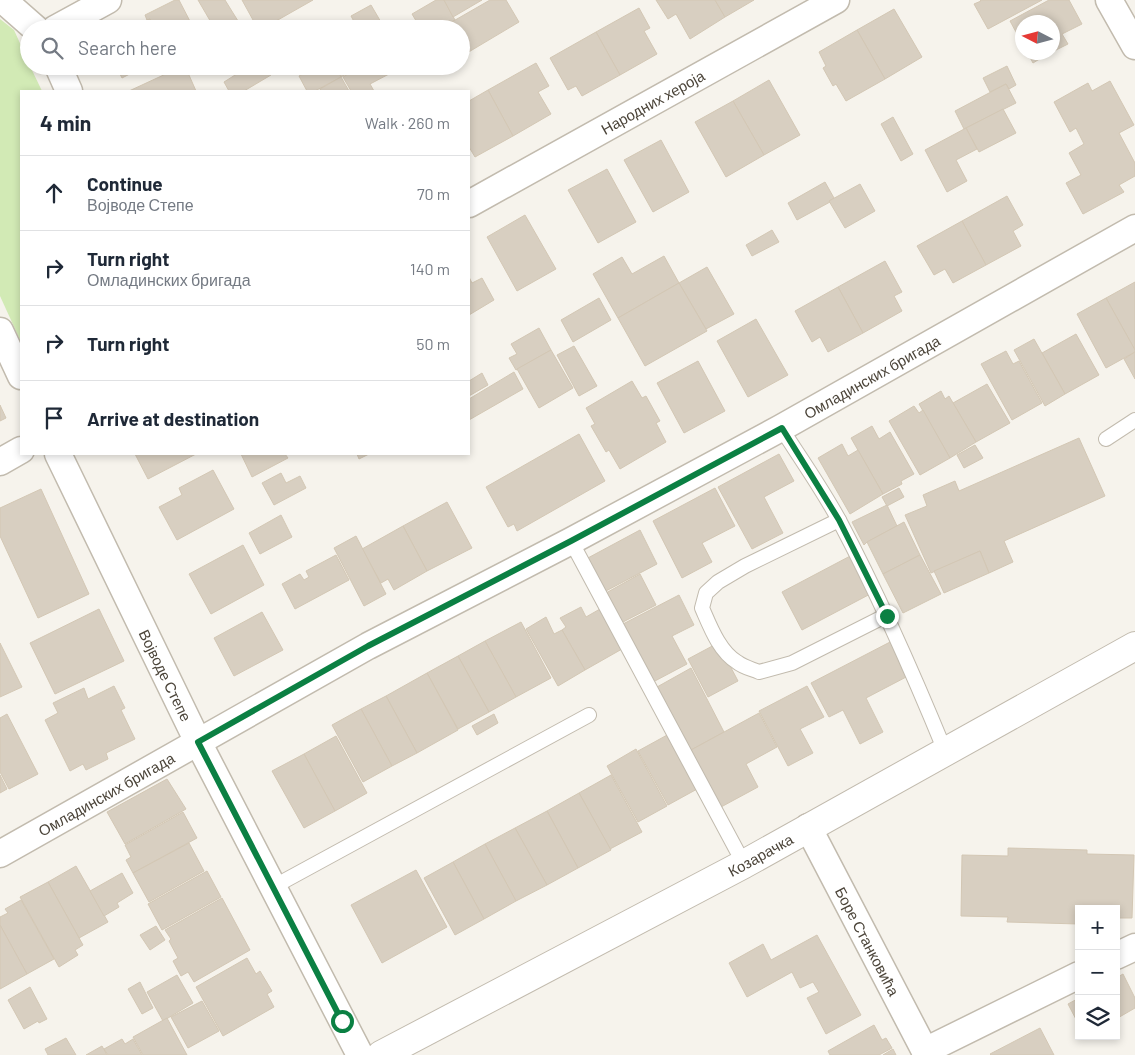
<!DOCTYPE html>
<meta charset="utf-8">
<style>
body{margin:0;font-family:Barlow,sans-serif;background:#f6f6f7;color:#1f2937}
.controls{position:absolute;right:15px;bottom:15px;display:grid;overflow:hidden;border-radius:0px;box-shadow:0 2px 8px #0003}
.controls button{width:45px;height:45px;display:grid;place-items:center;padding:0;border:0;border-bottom:1px solid #e0e1e3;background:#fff;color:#1f2937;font:25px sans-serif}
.compass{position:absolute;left:1015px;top:15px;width:45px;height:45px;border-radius:50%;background:#fff;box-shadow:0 2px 8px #0003;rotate:276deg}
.stop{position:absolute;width:15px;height:15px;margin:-11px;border:4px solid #0b8043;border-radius:50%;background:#fff}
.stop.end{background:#0b8043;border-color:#fff;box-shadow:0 1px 5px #0008}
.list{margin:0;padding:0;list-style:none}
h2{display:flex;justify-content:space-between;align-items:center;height:65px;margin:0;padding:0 20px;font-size:21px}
h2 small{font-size:16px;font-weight:400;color:#747a83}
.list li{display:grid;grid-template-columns:32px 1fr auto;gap:15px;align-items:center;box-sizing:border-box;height:75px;padding:0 20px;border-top:1px solid #e0e1e3}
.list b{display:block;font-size:19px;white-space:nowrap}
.list p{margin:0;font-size:16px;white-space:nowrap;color:#747a83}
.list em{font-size:16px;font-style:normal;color:#747a83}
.icon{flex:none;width:28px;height:28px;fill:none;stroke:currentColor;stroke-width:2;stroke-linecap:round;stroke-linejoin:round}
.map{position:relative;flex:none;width:1135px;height:1055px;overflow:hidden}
.search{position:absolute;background:#fff;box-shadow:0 2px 8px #0003;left:20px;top:20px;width:450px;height:55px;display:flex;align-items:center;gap:12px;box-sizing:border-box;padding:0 18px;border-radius:28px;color:#747a83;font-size:19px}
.panel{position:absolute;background:#fff;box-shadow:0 2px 8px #0003;left:20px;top:90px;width:450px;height:365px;border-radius:0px}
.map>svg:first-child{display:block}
</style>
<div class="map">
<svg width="1135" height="1055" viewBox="0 0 1135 1055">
<rect width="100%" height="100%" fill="#f6f3ec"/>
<polygon fill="#d2eab5" points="0,19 14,30 29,63 29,66 30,66 42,91 21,91 21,342 0,296"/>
<g fill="#d8cfc1" stroke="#d3c7b4">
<polygon points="175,0 179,0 194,29 155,29 150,19 147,20 145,15"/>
<polygon points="198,0 225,0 243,29 205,29 212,24"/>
<polygon points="242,0 313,0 262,29 258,29"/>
<polygon points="436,0 444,0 455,20 450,23 453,29 421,29 412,14"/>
<polygon points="444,0 482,0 453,17"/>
<polygon points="490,0 506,0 519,22 467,53 461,43 461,29 453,29 450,23"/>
<polygon points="656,0 715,0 725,17 690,39 676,14 668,19"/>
<polygon points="715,0 754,0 725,17"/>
<polygon points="980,0 1042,0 988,29 974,4 981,1"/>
<polygon points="1049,0 1069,0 1082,24 1062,34 1068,44 1052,52 1052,22 1022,22 1022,43 1010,21"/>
<polygon points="371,5 385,29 358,29 351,16"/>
<polygon points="639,8 650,28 644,31 657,54 620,75 596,32"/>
<polygon points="894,9 922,57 885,79 857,30"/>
<polygon points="150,19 155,29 130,29 147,20"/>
<polygon points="857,30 885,79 846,101 836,84 833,86 823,68 826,66 819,52"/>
<polygon points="596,32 620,75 582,96 576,86 568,90 550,58"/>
<polygon points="1027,52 1051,52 1033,63"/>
<polygon points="536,63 549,86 538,92 551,114 513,136 488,90"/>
<polygon points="116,66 145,66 122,78"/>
<polygon points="183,66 185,66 196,91 129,91"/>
<polygon points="241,66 265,66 271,75 244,91 229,91 224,82 243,70"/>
<polygon points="318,66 336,66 341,77 315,91 307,91 299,76"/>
<polygon points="336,66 361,66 341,77"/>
<polygon points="362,66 385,66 389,74 370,84 374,91 351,91 343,77"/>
<polygon points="1007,66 1016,85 1009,89 1006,84 990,92 983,78"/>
<polygon points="341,77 349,91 321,91 320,89"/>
<polygon points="769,80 800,135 764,155 733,101"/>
<polygon points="1110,81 1134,125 1119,133 1135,163 1135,176 1119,185 1124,192 1083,214 1066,183 1081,175 1069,153 1084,144 1076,128 1070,132 1054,102 1088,83 1092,91"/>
<polygon points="1006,84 1016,103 964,129 955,111"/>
<polygon points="488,90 513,136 475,157 469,147 469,101"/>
<polygon points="733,101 764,155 726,177 695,122"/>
<polygon points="1003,109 1016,133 979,152 966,128"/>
<polygon points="893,117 913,154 901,161 881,124"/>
<polygon points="966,128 977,149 956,160 967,181 947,192 925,150"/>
<polygon points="661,140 689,192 653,212 624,160"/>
<polygon points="607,169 636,222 598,243 568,190"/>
<polygon points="825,182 834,198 829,201 830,202 797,220 788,203"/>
<polygon points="860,184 875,211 845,228 829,201"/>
<polygon points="1007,196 1023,225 1013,231 1021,246 986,265 962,221"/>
<polygon points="525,215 556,269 517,291 487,237"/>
<polygon points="962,221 986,265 953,283 945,269 934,275 917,246"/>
<polygon points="772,230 779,242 752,256 746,245"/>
<polygon points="664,256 679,283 618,318 593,274 622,257 632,274"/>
<polygon points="885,261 902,292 894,296 902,311 863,333 838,287"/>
<polygon points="707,267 734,314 706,329 679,283"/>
<polygon points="469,277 472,283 482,278 494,300 469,315"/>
<polygon points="1135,282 1135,350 1106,298"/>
<polygon points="679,283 707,331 645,366 618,318"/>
<polygon points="838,287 863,333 828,352 820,337 812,342 795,311"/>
<polygon points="599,298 611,320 573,342 561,320"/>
<polygon points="1106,298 1135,350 1135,352 1106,368 1077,314"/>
<polygon points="756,319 788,375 748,397 717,341"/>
<polygon points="539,328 551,350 516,370 509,358 517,354 511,344"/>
<polygon points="1076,334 1099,375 1065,394 1042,353"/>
<polygon points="1034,339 1065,394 1045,406 1014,350"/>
<polygon points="574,346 597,386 579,396 557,355"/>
<polygon points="551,350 573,388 539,408 517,369"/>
<polygon points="1006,351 1013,364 1019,361 1042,403 1012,420 981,364"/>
<polygon points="1135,352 1135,379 1124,359"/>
<polygon points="698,361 725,411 684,433 657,383"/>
<polygon points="514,372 523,389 469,420 469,399"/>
<polygon points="482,373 488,385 469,396 469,381"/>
<polygon points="632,381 642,398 646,396 660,421 656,423 666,442 620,469 609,450 606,452 591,426 595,424 586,408"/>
<polygon points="987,384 1010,423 976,442 953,403"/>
<polygon points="941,391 945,399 949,396 976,442 950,458 919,404"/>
<polygon points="0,405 6,418 0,421"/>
<polygon points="914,406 919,413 923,410 950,458 920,475 889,421"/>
<polygon points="872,426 879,439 890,432 914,474 901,481 902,484 883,494 851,438"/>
<polygon points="579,434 605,481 517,531 514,524 508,527 486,487"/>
<polygon points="1079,438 1105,496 1004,541 1013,562 989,573 980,551 931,573 905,515 927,506 923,495 955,481 959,491"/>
<polygon points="842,444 848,456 858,450 883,494 850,514 818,458"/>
<polygon points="975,445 983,458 964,468 957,455"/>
<polygon points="135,454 196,454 148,479"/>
<polygon points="241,454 285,454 288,458 252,477"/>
<polygon points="357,454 369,454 359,459"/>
<polygon points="779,454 794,481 764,497 783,533 752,549 718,487"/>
<polygon points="213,470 234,509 177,540 159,507 182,495 179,488"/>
<polygon points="281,473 286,483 300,476 306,488 274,505 262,483"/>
<polygon points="715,488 735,526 702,543 712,562 682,578 653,521"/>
<polygon points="899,488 904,497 887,506 882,497"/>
<polygon points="41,489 89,594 38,618 0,536 0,508"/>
<polygon points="447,502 472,548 427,571 403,526"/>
<polygon points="887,505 897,526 867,542 864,545 852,522"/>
<polygon points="281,515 292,537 260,554 249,533"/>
<polygon points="904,522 920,555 883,574 867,542"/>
<polygon points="403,526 427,571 394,590 388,579 381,583 362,549"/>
<polygon points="640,530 657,564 604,592 586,559"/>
<polygon points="356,536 386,594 364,606 334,548"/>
<polygon points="243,545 264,585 211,614 189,574"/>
<polygon points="980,551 989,573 944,593 934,571"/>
<polygon points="854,554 874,592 802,630 782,592"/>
<polygon points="336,555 349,580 295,609 282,584 300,574 304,580 309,577 306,571"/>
<polygon points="920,555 941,594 903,613 883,574"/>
<polygon points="640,574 656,605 621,623 606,593"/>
<polygon points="679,595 694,625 672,636 687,664 653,682 623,624"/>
<polygon points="581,607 586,617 600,609 622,649 585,670 562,630 566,627 560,618"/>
<polygon points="99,609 124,661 55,694 30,643"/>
<polygon points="262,612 283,650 234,676 214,638"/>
<polygon points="546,617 554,634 562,630 585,670 558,686 526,629"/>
<polygon points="521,622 551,678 516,697 485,641"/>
<polygon points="485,641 516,697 489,712 458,656"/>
<polygon points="892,641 910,675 866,698 883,732 860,744 843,710 829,717 811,683"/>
<polygon points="0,643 22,687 0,697"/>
<polygon points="718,643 738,681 708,697 688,659"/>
<polygon points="458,656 489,712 458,729 427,673"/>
<polygon points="691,668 724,732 691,750 657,687"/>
<polygon points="427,673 458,730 417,753 386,696"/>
<polygon points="114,686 125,708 121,710 135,739 106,753 108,759 86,770 83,764 70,771 45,720 58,713 53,703 84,688 88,699"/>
<polygon points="807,686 824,717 800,729 813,753 788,766 759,711"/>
<polygon points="386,696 417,753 392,766 361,709"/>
<polygon points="361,709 392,766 363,782 332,725"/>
<polygon points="759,713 777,747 746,764 758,787 721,807 691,750"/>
<polygon points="7,714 38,774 9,789 0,772 0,718"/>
<polygon points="494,714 498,723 477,735 472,726"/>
<polygon points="669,734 699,788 668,805 638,751"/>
<polygon points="336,736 367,793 335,811 304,754"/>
<polygon points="636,749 667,806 638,822 607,766"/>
<polygon points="304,754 335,811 304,828 272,771"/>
<polygon points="0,775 7,789 0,793"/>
<polygon points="611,775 642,832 610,849 579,793"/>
<polygon points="167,779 186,809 125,844 107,812"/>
<polygon points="579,793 611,850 578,868 547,811"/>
<polygon points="547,811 578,868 547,885 515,828"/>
<polygon points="183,812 197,838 133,873 126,860 131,857 125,845"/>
<polygon points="515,828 547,885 516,901 485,844"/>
<polygon points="189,843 204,871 149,902 133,873"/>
<polygon points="485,844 516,901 484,919 453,862"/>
<polygon points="1008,848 1087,850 1087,854 1134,855 1132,918 1116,918 1116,909 1079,909 1079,924 1007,922 1008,917 961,916 962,855 1008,856"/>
<polygon points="453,862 484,919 455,935 424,878"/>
<polygon points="76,866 108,922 79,938 48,882"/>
<polygon points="416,870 447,927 382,963 351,905"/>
<polygon points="207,871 221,897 162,930 148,904"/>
<polygon points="122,873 133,893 117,903 119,907 104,916 90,891"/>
<polygon points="48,882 83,945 75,950 78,955 59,967 20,897"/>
<polygon points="222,898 250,950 194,982 188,972 181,976 173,961 178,958 169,941 171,939 165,930"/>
<polygon points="21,900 54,959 27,974 0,925 0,917 8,913 5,909"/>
<polygon points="0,925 27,974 0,989"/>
<polygon points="156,926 165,940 150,950 140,935"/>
<polygon points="817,935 861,1015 826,1034 807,998 819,992 813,982 800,988 792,972 747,997 729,963 763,944 771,960"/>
<polygon points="247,958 256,974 260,971 272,991 267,994 274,1007 223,1036 196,987"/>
<polygon points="1123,974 1135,998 1135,1008 1116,1019 1116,978"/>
<polygon points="177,975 193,1003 163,1021 147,992"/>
<polygon points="140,982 153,1008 142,1014 128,989"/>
<polygon points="30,987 47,1019 39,1023 38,1021 24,1029 8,1000"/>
<polygon points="1079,998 1079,1025 1068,1004"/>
<polygon points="202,1001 219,1031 188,1048 171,1017"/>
<polygon points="167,1018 187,1055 143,1055 133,1037"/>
<polygon points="874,1025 882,1040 886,1038 892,1048 879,1055 830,1055 828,1051"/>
<polygon points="1040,1028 1054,1055 991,1055 990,1054"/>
<polygon points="66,1038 76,1055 48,1055 45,1049"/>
<polygon points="122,1039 125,1044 133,1039 142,1055 108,1055 104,1049"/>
<polygon points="102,1046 107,1055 86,1055"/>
<polygon points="893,1049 896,1055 883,1055"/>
</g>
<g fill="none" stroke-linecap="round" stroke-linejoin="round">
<defs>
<g id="service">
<path d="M 781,428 C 801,459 823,490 840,522 C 879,596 913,673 945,751"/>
<polyline points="1106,439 1135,420"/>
<path d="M 839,520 L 745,566 L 718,582 L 706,593 L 702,608 C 710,626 719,651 737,662 C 743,667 752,669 759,672 L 792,663 L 887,615"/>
<polyline points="571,541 744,864"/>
<polyline points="273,887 589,715"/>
</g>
<g id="minor">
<polyline points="3,0 36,29"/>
<polyline points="1109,0 1135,46"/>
<polyline points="55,29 108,0"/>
<polyline points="58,66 69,91"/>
<path id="s1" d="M 469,204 L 836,0"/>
<polyline points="0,331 21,376"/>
<path id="s2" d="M 58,454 L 198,742 L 360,1055"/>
<polyline points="0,462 21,450"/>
<path id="s3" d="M 808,827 L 927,1055"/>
<path id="s4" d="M 0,854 L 368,646 L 571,541 L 781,428 L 1135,228"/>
<polyline points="1116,956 1135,947"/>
<polyline points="925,1051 1079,975"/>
</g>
<g id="tertiary">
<path id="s5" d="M 381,1055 L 744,864 L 1135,646"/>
</g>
</defs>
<use href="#service" stroke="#c2bbae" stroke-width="16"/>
<use href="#minor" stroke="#c2bbae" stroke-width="29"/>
<use href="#tertiary" stroke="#c2bbae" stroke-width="30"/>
<use href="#service" stroke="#fff" stroke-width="14"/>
<use href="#minor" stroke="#fff" stroke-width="26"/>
<use href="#tertiary" stroke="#fff" stroke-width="28"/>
</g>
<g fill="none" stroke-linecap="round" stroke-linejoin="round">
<polyline stroke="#0b8043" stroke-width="6" points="342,1021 198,742 368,646 571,541 782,428 839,520 887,616"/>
</g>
<g text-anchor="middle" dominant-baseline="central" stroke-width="4" stroke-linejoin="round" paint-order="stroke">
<g font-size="15" fill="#4b4439" stroke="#fff">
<text stroke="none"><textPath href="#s1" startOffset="210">Народних хероја</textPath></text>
<text stroke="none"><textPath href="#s4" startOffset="994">Омладинских бригада</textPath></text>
<text stroke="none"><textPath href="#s2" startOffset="246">Војводе Степе</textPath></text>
<text stroke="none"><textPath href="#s4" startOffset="122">Омладинских бригада</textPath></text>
<text stroke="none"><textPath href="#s5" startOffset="429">Козарачка</textPath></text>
<text stroke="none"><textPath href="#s3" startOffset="129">Боре Станковића</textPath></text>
</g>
</g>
</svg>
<div class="controls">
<button>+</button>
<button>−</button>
<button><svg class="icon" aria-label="layers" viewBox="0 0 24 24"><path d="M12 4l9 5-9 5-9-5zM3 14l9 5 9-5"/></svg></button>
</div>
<svg class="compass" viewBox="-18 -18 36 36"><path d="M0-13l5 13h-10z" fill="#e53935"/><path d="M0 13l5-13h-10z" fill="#747a83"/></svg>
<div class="stop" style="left:342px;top:1021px"></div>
<div class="stop end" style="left:887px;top:616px"></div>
<div class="search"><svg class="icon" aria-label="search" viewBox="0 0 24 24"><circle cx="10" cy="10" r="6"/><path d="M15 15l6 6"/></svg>Search here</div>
<section class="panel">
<h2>4 min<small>Walk · 260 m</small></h2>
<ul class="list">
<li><svg class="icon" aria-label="ahead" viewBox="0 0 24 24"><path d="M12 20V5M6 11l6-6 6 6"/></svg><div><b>Continue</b><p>Војводе Степе</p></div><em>70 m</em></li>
<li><svg class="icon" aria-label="right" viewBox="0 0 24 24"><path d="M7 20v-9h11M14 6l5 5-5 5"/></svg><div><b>Turn right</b><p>Омладинских бригада</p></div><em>140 m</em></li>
<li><svg class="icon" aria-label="right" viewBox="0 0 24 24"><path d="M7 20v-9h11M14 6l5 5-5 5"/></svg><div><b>Turn right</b></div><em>50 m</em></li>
<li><svg class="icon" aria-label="arrive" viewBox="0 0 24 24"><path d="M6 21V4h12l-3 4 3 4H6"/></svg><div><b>Arrive at destination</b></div></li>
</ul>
</section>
</div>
